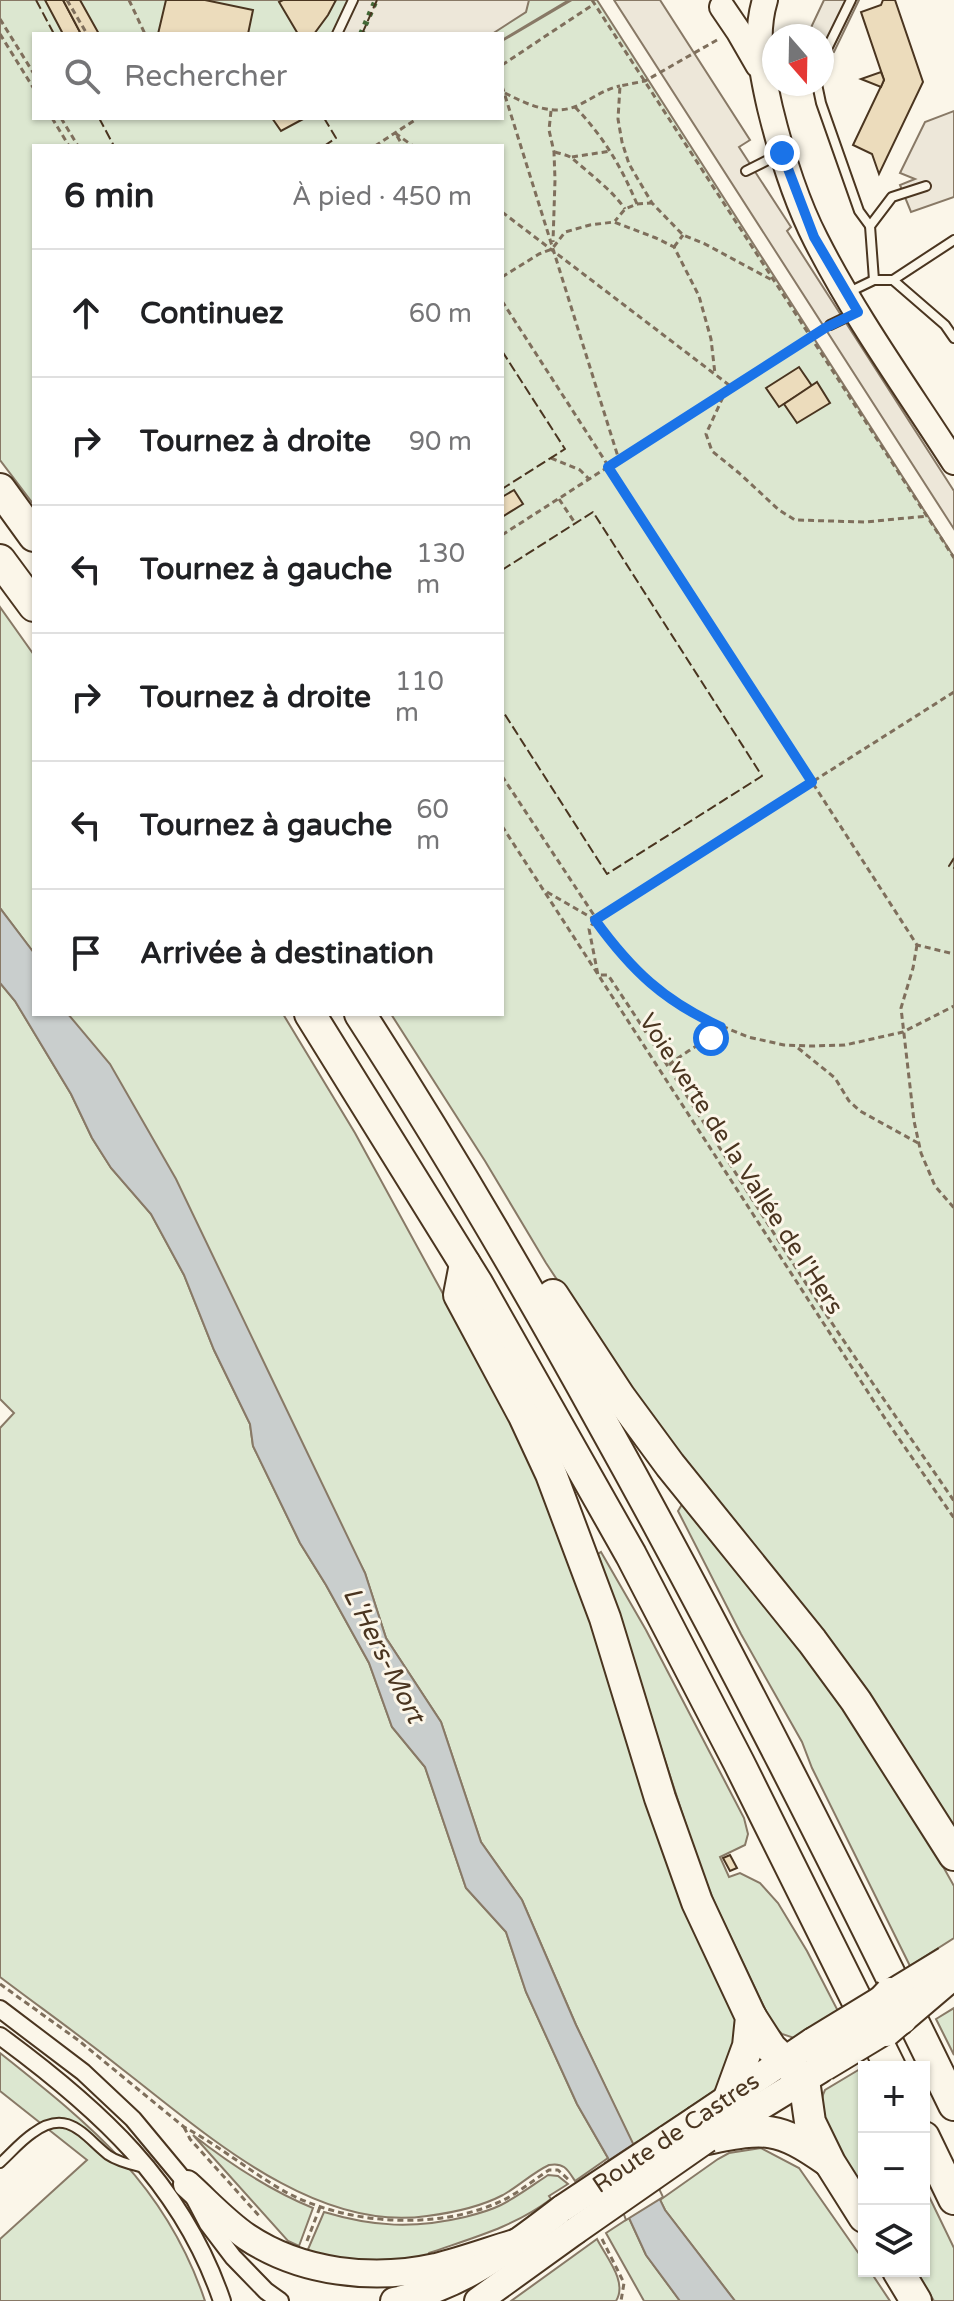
<!DOCTYPE html>
<html lang="fr">
<meta charset="utf-8">
<style>
body{margin:0;font-family:"Varela Round",sans-serif;background:#f2f2f2;color:#202124}
.controls{position:absolute;right:24px;bottom:24px;display:grid;overflow:hidden;border-radius:0px;box-shadow:0 2px 6px #0004}
.controls button{width:72px;height:72px;display:grid;place-items:center;padding:0;border:0;border-bottom:2px solid #e0e0e0;background:#fff;color:#202124;font:40px sans-serif}
.compass{position:absolute;left:762px;top:24px;width:72px;height:72px;border-radius:50%;background:#fff;box-shadow:0 2px 6px #0004;rotate:160deg}
.stop{position:absolute;width:24px;height:24px;margin:-18px;border:6px solid #1a73e8;border-radius:50%;background:#fff}
.stop.end{background:#1a73e8;border-color:#fff;box-shadow:0 2px 8px #0008}
.list{margin:0;padding:0;list-style:none}
h2{display:flex;justify-content:space-between;align-items:center;height:104px;margin:0;padding:0 32px;font-size:34px}
h2 small{font-size:26px;font-weight:400;color:#757577}
.list li{display:grid;grid-template-columns:52px 1fr auto;gap:24px;align-items:center;box-sizing:border-box;height:128px;padding:0 32px;border-top:2px solid #e0e0e0}
.list b{display:block;font-size:30px;white-space:nowrap}
.list em{font-size:26px;font-style:normal;color:#757577}
.icon{flex:none;width:44px;height:44px;fill:none;stroke:currentColor;stroke-width:2;stroke-linecap:round;stroke-linejoin:round}
.map{position:relative;flex:none;width:954px;height:2301px;overflow:hidden}
.search{position:absolute;background:#fff;box-shadow:0 2px 6px #0004;left:32px;top:32px;width:472px;height:88px;display:flex;align-items:center;gap:20px;box-sizing:border-box;padding:0 28px;border-radius:0px;color:#757577;font-size:30px}
.panel{position:absolute;background:#fff;box-shadow:0 2px 6px #0004;left:32px;top:144px;width:472px;height:872px;border-radius:0px}
.map>svg:first-child{display:block}
</style>
<div class="map">
<svg width="954" height="2301" viewBox="0 0 954 2301">
<rect width="100%" height="100%" fill="#fbf6e9"/>
<g fill="#dce7d0" stroke="#887966" stroke-width="2">
<polygon points="0,0 569,0 502,40 502,34 34,34 34,118 502,118 502,41 572,0 597,0 954,557 954,1832 863,1684 656,1430 546,1263 485,1161 391,1014 502,1014 502,146 34,146 34,505 0,460"/>
<polygon points="0,607 34,655 34,953 0,908"/>
<path d="M 0,983 L 15,1001 L 71,1094 L 92,1138 L 111,1168 L 151,1214 L 184,1275 L 214,1350 L 250,1424 L 253,1446 L 300,1543 L 326,1585 L 369,1663 L 392,1727 L 425,1767 L 466,1888 L 506,1932 L 526,1992 L 577,2104 L 608,2158 L 575,2181 C 568,2170 564,2162 549,2165 C 532,2173 519,2186 503,2195 C 480,2207 451,2213 427,2216 C 314,2233 205,2133 122,2069 C 82,2037 41,2008 0,1977 L 0,1428 L 14,1413 L 0,1399 Z"/>
<polygon points="68,1014 283,1014 355,1133 506,1409 532,1463 580,1583 732,2007 740,2038 730,2072 714,2091 633,2145 576,2025 522,1900 481,1842 441,1722 386,1638 365,1573"/>
<polygon points="686,1503 791,1631 900,1790 954,1886 954,1938 910,1966 812,1768 802,1742 741,1634 678,1511 681,1506"/>
<polygon points="601,1552 646,1630 744,1818 748,1834 745,1845 720,1857 729,1877 740,1873 760,1883 778,1903 807,1951 839,2013 794,2038 782,2034 772,2024 716,1906 700,1868 598,1554"/>
<polygon points="954,2008 954,2055 936,2019"/>
<path d="M 0,2053 C 92,2126 166,2185 205,2301 L 0,2301 L 0,2239 L 87,2160 L 0,2091 Z"/>
<path d="M 865,2066 L 864,2067 L 864,2190 C 849,2166 810,2119 825,2090 Z"/>
<path d="M 193,2135 C 230,2164 269,2190 313,2208 L 299,2246 L 288,2241 Z"/>
<polygon points="761,2148 799,2168 864,2261 864,2271 870,2271 890,2301 735,2301 665,2210 660,2200 718,2159 729,2153"/>
<path d="M 548,2175 L 558,2176 L 568,2184 L 549,2196 L 551,2199 C 514,2227 472,2238 429,2253 L 427,2258 L 349,2263 L 306,2254 L 324,2212 C 374,2227 414,2229 465,2217 C 477,2214 489,2211 501,2205 C 517,2197 533,2185 548,2175 Z"/>
<polygon points="924,2186 954,2248 954,2301 934,2301 916,2271 924,2271"/>
<polygon points="629,2218 646,2255 680,2301 644,2301 606,2233"/>
<path d="M 597,2239 C 606,2257 628,2282 616,2301 L 511,2301 Z"/>
</g>
<g fill="#ede7d9" stroke="#887966" stroke-width="2">
<polygon points="357,0 529,0 526,12 492,34 341,34"/>
<polygon points="614,0 660,0 750,140 739,147 791,227 787,231 954,491 954,529"/>
<polygon points="824,0 859,0 834,52 822,46 822,36 807,36"/>
<polygon points="954,111 954,197 911,212 900,185 915,179 900,173 925,122"/>
</g>
<polygon fill="#c9cecd" stroke="#887966" stroke-width="2" points="0,908 34,953 34,1014 68,1014 110,1064 176,1179 365,1573 386,1638 441,1722 481,1842 522,1900 576,2025 665,2210 735,2301 680,2301 646,2255 629,2218 608,2158 577,2104 526,1992 506,1932 466,1888 425,1767 392,1727 369,1663 326,1585 300,1543 253,1446 250,1424 214,1350 184,1275 151,1214 111,1168 92,1138 71,1094 15,1001 0,983"/>
<polygon fill="#fbf6e9" stroke="#887966" stroke-width="2" points="637,2142 663,2197 626,2220 605,2163"/>
<g fill="#ecdcbc" stroke="#4a3520" stroke-width="2">
<polygon points="45,0 63,0 81,34 63,34"/>
<polygon points="63,0 80,0 99,34 81,34"/>
<polygon points="166,0 205,0 253,10 248,34 158,34"/>
<polygon points="283,0 336,0 328,15 314,34 298,34 279,2"/>
<polygon points="883,0 895,0 923,82 879,174 872,154 853,145 884,80 861,12 881,5"/>
<polygon points="881,72 884,80 881,87 861,79"/>
<polygon points="272,118 305,118 281,131"/>
<polygon points="799,367 812,386 779,407 766,388"/>
<polygon points="817,382 830,403 797,423 784,404"/>
<polygon points="514,490 523,504 502,517 502,497"/>
<polygon points="730,1855 737,1868 730,1871 723,1858"/>
</g>
<g fill="none" stroke-linecap="round" stroke-linejoin="round">
<defs>
<g id="lane">
<polyline points="337,34 353,0"/>
<polyline points="822,59 851,0"/>
<polyline points="817,84 821,103 859,211 870,226"/>
<polyline points="746,171 778,155"/>
<polyline points="874,280 870,226 892,197 926,186"/>
<polyline points="893,280 954,240"/>
<polyline points="849,292 874,280 893,280 945,325 954,338"/>
<polyline points="830,325 853,314"/>
<path d="M 0,2163 C 11,2153 21,2141 33,2133 C 68,2107 84,2136 108,2155 C 118,2162 132,2165 144,2168"/>
</g>
<g id="street">
<polyline points="0,2009 83,2072 133,2119 187,2184 208,2224 233,2257 266,2291 280,2301"/>
<path d="M 0,2036 C 98,2108 182,2183 222,2301"/>
</g>
<g id="secondary">
<path d="M 765,0 C 754,36 762,73 770,108 C 781,153 795,199 816,240 C 855,317 907,389 954,462"/>
<polyline points="722,7 739,32 758,65"/>
</g>
<g id="primary">
<polyline points="697,2119 813,2041"/>
<polyline points="714,2135 820,2070"/>
<path d="M 187,2184 C 207,2202 225,2222 247,2237 C 301,2273 373,2281 436,2267 C 464,2260 491,2250 518,2242"/>
<path d="M 394,2301 C 463,2287 509,2249 563,2208"/>
<polyline points="478,2301 575,2231"/>
</g>
<g id="highway">
<polyline points="0,489 34,536"/>
<polyline points="0,560 34,606"/>
<polyline points="310,1014 477,1283 631,1555 739,1763 890,2067"/>
<path d="M 360,1014 C 446,1147 526,1284 602,1422 C 727,1646 842,1875 954,2105"/>
<polyline points="465,1264 459,1295 524,1416 551,1474 605,1618 660,1798 697,1902 751,2017 748,2046 729,2098"/>
<polyline points="553,1295 620,1397 670,1465 812,1641 856,1701 954,1855"/>
<polyline points="751,2017 771,2048 804,2080 810,2122 830,2163 864,2217"/>
<polyline points="924,2137 954,2199"/>
<path d="M 707,2139 C 766,2127 778,2126 828,2161"/>
<polyline points="898,2271 916,2301"/>
</g>
</defs>
<use href="#lane" stroke="#4a3520" stroke-width="12"/>
<use href="#street" stroke="#4a3520" stroke-width="20"/>
<use href="#secondary" stroke="#4a3520" stroke-width="28"/>
<use href="#primary" stroke="#4a3520" stroke-width="30"/>
<use href="#highway" stroke="#4a3520" stroke-width="34"/>
<g stroke="#7f6f5c" stroke-width="3" stroke-dasharray="6 4" stroke-linecap="butt">
<polyline points="67,0 87,34"/>
<polyline points="129,0 145,34"/>
<polyline points="592,0 954,558"/>
<polyline points="0,19 34,74"/>
<polyline points="0,34 34,89"/>
<polyline points="717,40 645,81 620,86 618,119 622,142 629,164 652,203 683,235 705,244 772,280"/>
<polyline points="502,65 594,4"/>
<polyline points="502,86 619,460"/>
<path d="M 505,93 C 528,105 554,117 579,105 C 593,98 605,89 620,86"/>
<path d="M 575,107 C 603,136 621,166 637,204 L 625,209 L 615,221"/>
<polyline points="551,111 549,130 554,152 555,180 553,242"/>
<polyline points="52,118 69,146"/>
<polyline points="61,118 78,146"/>
<polyline points="395,133 413,146"/>
<polyline points="397,136 403,146"/>
<polyline points="375,146 418,118"/>
<path d="M 555,152 C 561,154 569,155 573,159 C 590,174 613,191 625,209"/>
<polyline points="572,157 611,151"/>
<polyline points="637,204 652,203"/>
<polyline points="502,212 733,388"/>
<polyline points="674,247 683,235"/>
<polyline points="502,277 539,254 552,249 565,232 590,225 614,222 656,238 674,247 699,296 711,339 715,374"/>
<path d="M 502,301 L 812,782 L 595,920 L 589,929 L 598,975 L 608,975 C 672,1070 731,1167 793,1263 C 844,1344 900,1422 954,1501"/>
<polyline points="723,397 706,434 712,451 739,473 779,510 795,520 865,522 928,516"/>
<polyline points="551,458 580,470 589,479"/>
<polyline points="559,499 575,523"/>
<polyline points="502,535 818,332"/>
<polyline points="954,692 812,782 917,945 954,954"/>
<polyline points="502,776 615,947 652,986 691,1013 748,1037 784,1045 811,1046 845,1045 903,1032 954,1006"/>
<polyline points="502,826 886,1420 954,1518"/>
<polyline points="547,892 592,918"/>
<polyline points="917,945 913,968 901,1008 914,1121 921,1153 935,1186 954,1208"/>
<polyline points="798,1048 835,1078 849,1101 860,1111 918,1143"/>
<path d="M 669,1065 C 685,1051 706,1043 720,1027"/>
<path d="M 0,1984 L 78,2040 L 184,2127 C 218,2145 248,2170 282,2190 C 342,2224 433,2231 497,2203 C 516,2195 532,2181 549,2170 L 558,2170 L 569,2180"/>
<polyline points="184,2127 190,2139 261,2218"/>
<polyline points="602,2239 624,2283 621,2301"/>
<polyline points="307,2241 320,2207"/>
</g>
<use href="#lane" stroke="#fbf6e9" stroke-width="8"/>
<use href="#street" stroke="#fbf6e9" stroke-width="16"/>
<use href="#secondary" stroke="#fbf6e9" stroke-width="24"/>
<use href="#primary" stroke="#fbf6e9" stroke-width="26"/>
<use href="#highway" stroke="#fbf6e9" stroke-width="30"/>
<defs>
<g id="primary-bridge">
<polyline points="813,2041 946,1960"/>
<polyline points="825,2067 903,2020"/>
<polyline points="563,2208 697,2119"/>
<polyline points="575,2231 707,2139"/>
</g>
<g id="highway-bridge">
<polyline points="886,2031 953,1974"/>
<polyline points="820,2056 856,2029 890,1993"/>
</g>
</defs>
<use href="#primary-bridge" stroke="#4a3520" stroke-width="30" stroke-linecap="butt"/>
<use href="#highway-bridge" stroke="#4a3520" stroke-width="34" stroke-linecap="butt"/>
<use href="#primary-bridge" stroke="#fbf6e9" stroke-width="26"/>
<use href="#highway-bridge" stroke="#fbf6e9" stroke-width="30"/>
<polyline stroke="#436837" stroke-width="6" stroke-dasharray="4 6" stroke-linecap="butt" points="361,34 376,0"/>
<g stroke="#4a3520" stroke-width="2" stroke-dasharray="10 4" stroke-linecap="butt">
<polyline points="36,0 54,34"/>
<polyline points="362,34 377,0"/>
<polyline points="99,118 114,146"/>
<polyline points="324,118 336,138 324,146"/>
<polyline points="502,351 565,449 502,489"/>
<polyline points="502,570 593,512 762,776 607,874 502,710"/>
<polyline points="954,858 949,866 954,868"/>
</g>
</g>
<g fill="none" stroke-linecap="round" stroke-linejoin="round">
<path stroke="#1a73e8" stroke-width="10" d="M 711,1038 L 721,1027 C 664,1001 632,971 595,920 L 812,782 L 608,467 L 825,328 L 858,312 L 814,237 L 782,153"/>
</g>
<g text-anchor="middle" dominant-baseline="central" stroke-width="6" stroke-linejoin="round" paint-order="stroke">
<g font-size="24" fill="#4a3520" stroke="#fbf6e9">
<text transform="translate(741 1164) rotate(57)">Voie verte de la Vallée de l'Hers</text>
<text transform="translate(676 2133) rotate(-34)">Route de Castres</text>
</g>
<g font-size="26" font-style="italic" fill="#4a3520" stroke="#fbf6e9">
<text transform="translate(384 1655) rotate(63)">L'Hers-Mort</text>
</g>
</g>
</svg>
<div class="controls">
<button>+</button>
<button>−</button>
<button><svg class="icon" aria-label="layers" viewBox="0 0 24 24"><path d="M12 4l9 5-9 5-9-5zM3 14l9 5 9-5"/></svg></button>
</div>
<svg class="compass" viewBox="-18 -18 36 36"><path d="M0-13l5 13h-10z" fill="#e53935"/><path d="M0 13l5-13h-10z" fill="#757577"/></svg>
<div class="stop" style="left:711px;top:1038px"></div>
<div class="stop end" style="left:782px;top:153px"></div>
<div class="search"><svg class="icon" aria-label="search" viewBox="0 0 24 24"><circle cx="10" cy="10" r="6"/><path d="M15 15l6 6"/></svg>Rechercher</div>
<section class="panel">
<h2>6 min<small>À pied · 450 m</small></h2>
<ul class="list">
<li><svg class="icon" aria-label="ahead" viewBox="0 0 24 24"><path d="M12 20V5M6 11l6-6 6 6"/></svg><div><b>Continuez</b></div><em>60 m</em></li>
<li><svg class="icon" aria-label="right" viewBox="0 0 24 24"><path d="M7 20v-9h11M14 6l5 5-5 5"/></svg><div><b>Tournez à droite</b></div><em>90 m</em></li>
<li><svg class="icon" aria-label="left" viewBox="0 0 24 24"><path d="M17 20v-9H6M10 6l-5 5 5 5"/></svg><div><b>Tournez à gauche</b></div><em>130 m</em></li>
<li><svg class="icon" aria-label="right" viewBox="0 0 24 24"><path d="M7 20v-9h11M14 6l5 5-5 5"/></svg><div><b>Tournez à droite</b></div><em>110 m</em></li>
<li><svg class="icon" aria-label="left" viewBox="0 0 24 24"><path d="M17 20v-9H6M10 6l-5 5 5 5"/></svg><div><b>Tournez à gauche</b></div><em>60 m</em></li>
<li><svg class="icon" aria-label="arrive" viewBox="0 0 24 24"><path d="M6 21V4h12l-3 4 3 4H6"/></svg><div><b>Arrivée à destination</b></div></li>
</ul>
</section>
</div>
